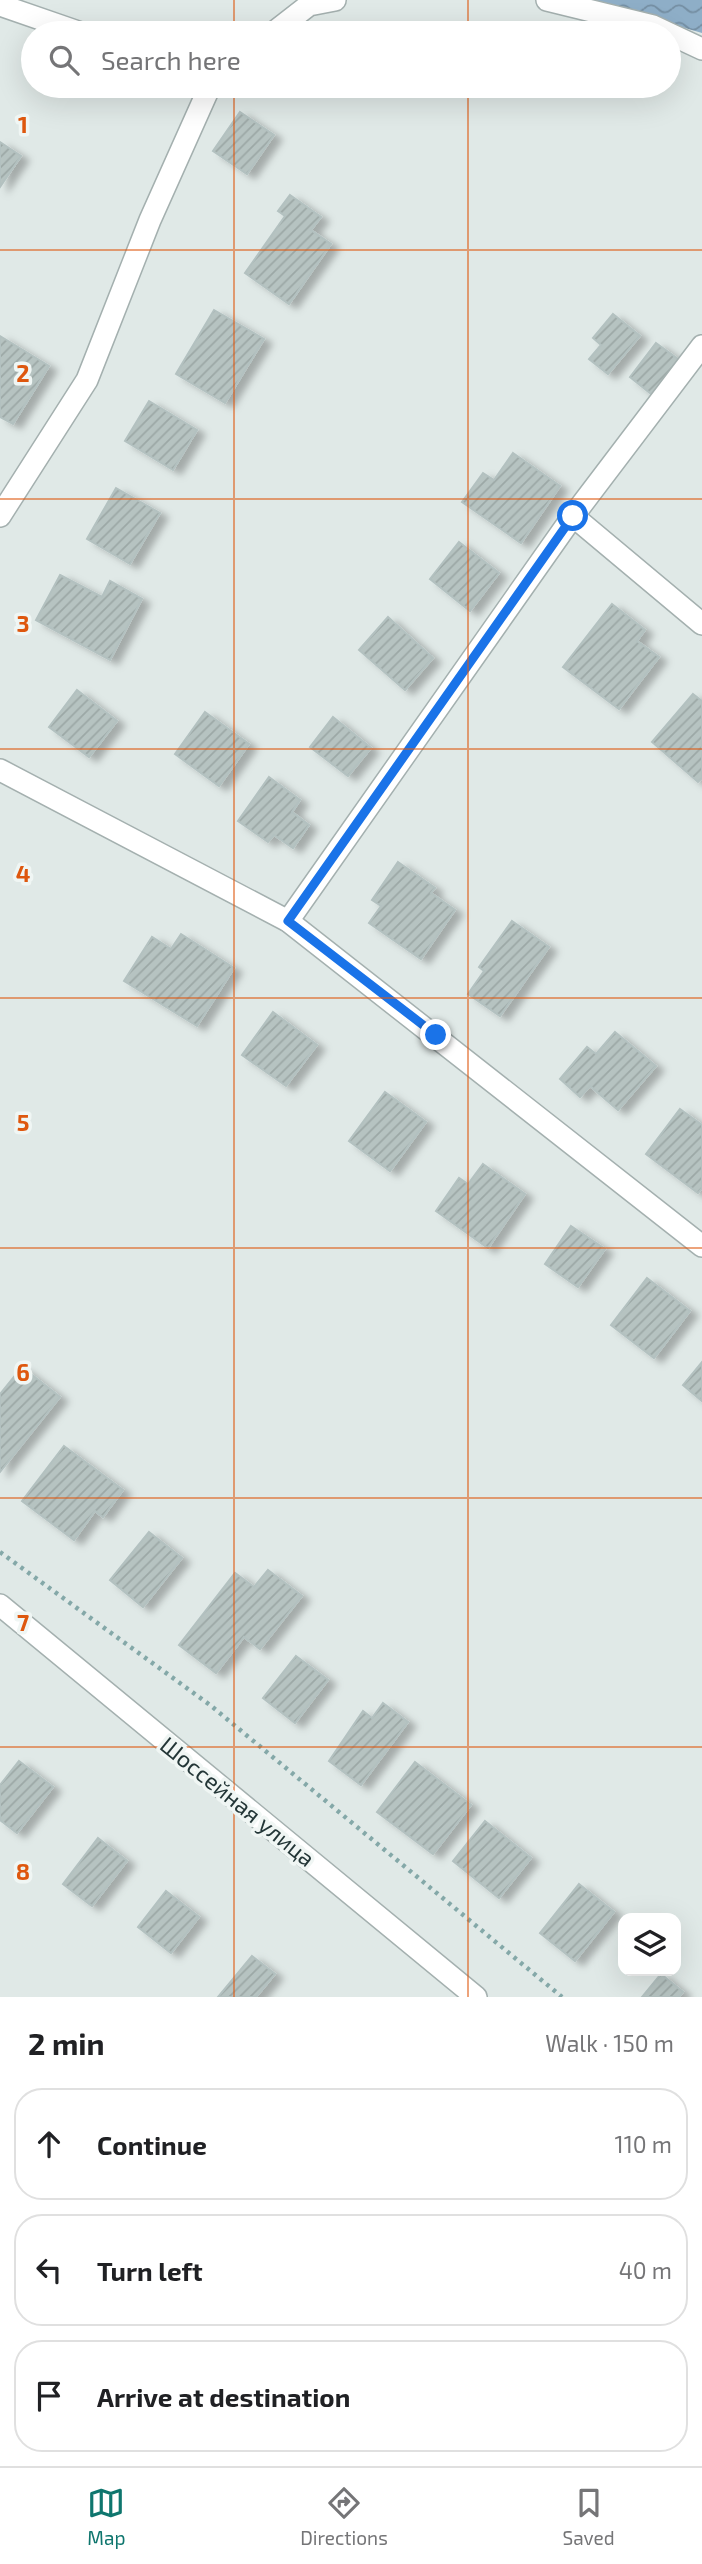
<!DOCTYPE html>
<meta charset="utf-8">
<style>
body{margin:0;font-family:"Exo 2",sans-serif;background:#f2f2f2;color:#202124}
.controls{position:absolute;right:21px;bottom:21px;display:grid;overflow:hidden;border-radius:14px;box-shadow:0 7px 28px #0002}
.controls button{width:63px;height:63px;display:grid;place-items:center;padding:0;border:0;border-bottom:2px solid #e0e0e0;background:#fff;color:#202124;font:35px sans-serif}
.stop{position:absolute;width:21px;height:21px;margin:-16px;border:5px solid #1a73e8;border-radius:50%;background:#fff}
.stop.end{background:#1a73e8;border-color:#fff;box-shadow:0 2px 7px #0008}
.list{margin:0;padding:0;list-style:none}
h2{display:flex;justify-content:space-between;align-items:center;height:91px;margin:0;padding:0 28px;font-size:30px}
h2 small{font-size:23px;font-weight:400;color:#757577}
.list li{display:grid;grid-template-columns:46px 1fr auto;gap:21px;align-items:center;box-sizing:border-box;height:112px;margin:0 14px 14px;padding:0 14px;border:2px solid #e0e0e0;border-radius:28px}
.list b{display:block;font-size:26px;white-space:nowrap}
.list em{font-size:23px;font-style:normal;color:#757577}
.icon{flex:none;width:38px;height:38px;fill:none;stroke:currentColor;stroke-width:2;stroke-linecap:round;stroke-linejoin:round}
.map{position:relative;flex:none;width:702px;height:1997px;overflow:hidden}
.search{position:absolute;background:#fff;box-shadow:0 7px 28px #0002;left:21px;right:21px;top:21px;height:77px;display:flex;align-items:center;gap:18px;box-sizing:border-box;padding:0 24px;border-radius:38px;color:#757577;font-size:26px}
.sheet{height:469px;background:#fff}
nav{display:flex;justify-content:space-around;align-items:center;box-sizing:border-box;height:98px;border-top:2px solid #e0e0e0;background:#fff;font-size:19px;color:#757577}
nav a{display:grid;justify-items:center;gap:4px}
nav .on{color:#0f766e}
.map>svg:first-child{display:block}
</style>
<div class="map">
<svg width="702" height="1997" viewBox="0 0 702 1997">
<defs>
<pattern id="water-waves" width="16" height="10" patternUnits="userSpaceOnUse" patternTransform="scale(1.75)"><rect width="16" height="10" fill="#8eaec7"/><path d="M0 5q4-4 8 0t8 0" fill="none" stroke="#748ea2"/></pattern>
<pattern id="building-hatch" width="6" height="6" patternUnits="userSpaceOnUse" patternTransform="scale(1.75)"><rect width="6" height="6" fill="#b6c3c1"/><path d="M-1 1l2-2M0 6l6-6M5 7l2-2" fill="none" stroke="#9ca8a6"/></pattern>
<filter id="shadow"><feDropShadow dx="8" dy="4.5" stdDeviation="3.5" flood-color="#0004"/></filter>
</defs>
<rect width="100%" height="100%" fill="#e0e9e7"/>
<polygon fill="url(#water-waves)" points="589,0 702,0 702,33"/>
<g fill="url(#building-hatch)" stroke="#b3c1c0" stroke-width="2" filter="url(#shadow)">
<polygon points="240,112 274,135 247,174 213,151"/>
<polygon points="0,142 21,156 0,187"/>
<polygon points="290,195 321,217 311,230 331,244 289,304 245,273 285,216 278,211"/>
<polygon points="214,310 264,339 225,403 176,374"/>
<polygon points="613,314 640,336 608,374 589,359 601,345 593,338"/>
<polygon points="0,336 49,366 13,424 0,417"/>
<polygon points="656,343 682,362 655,397 630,377"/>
<polygon points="149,401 197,430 173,470 125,441"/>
<polygon points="513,453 560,486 521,543 462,502 483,473 494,480"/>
<polygon points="116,488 160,513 130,564 87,539"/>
<polygon points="459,542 499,573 470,611 430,579"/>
<polygon points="60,575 102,597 110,581 142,599 110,660 36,620"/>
<polygon points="612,604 645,630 637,641 659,657 619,709 563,667"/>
<polygon points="388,617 433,658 405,690 359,650"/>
<polygon points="77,690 117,721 89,757 49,727"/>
<polygon points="693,694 702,701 702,778 698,782 652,742"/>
<polygon points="205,712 249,744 219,786 175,754"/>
<polygon points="333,717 371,748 348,776 310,747"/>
<polygon points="269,777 300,800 292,812 309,825 293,848 274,835 268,842 238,821"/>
<polygon points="398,862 435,888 431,893 455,910 421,959 369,923 381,906 372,900"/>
<polygon points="512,921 549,947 500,1016 468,994 484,971 479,967"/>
<polygon points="181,934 234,968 197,1026 124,981 152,937 171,949"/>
<polygon points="273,1012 317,1045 286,1086 242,1055"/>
<polygon points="615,1032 656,1066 618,1110 590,1086 580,1097 560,1079 587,1047 596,1054"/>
<polygon points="385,1092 426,1122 390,1171 349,1141"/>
<polygon points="680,1109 702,1125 702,1188 698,1193 646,1154"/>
<polygon points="483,1164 525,1194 488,1248 436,1211 459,1178 468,1184"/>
<polygon points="571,1226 605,1249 578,1287 545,1264"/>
<polygon points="647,1278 690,1311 654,1358 611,1325"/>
<polygon points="702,1362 702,1401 683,1385"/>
<polygon points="22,1367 60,1397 0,1472 0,1394"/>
<polygon points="64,1446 123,1490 103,1517 95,1511 74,1540 22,1501"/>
<polygon points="149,1532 182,1558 143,1607 110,1580"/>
<polygon points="268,1570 302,1596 260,1649 244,1637 216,1673 179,1645 235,1573 254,1587"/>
<polygon points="296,1656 328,1680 295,1723 263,1698"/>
<polygon points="383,1703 408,1722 361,1785 329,1761 363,1711 372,1718"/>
<polygon points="19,1761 53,1787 17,1833 0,1820 0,1785"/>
<polygon points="415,1762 471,1805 433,1854 377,1812"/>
<polygon points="485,1821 531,1858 499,1898 453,1861"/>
<polygon points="98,1838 127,1861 92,1906 63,1884"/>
<polygon points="579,1884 614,1912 575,1961 540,1933"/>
<polygon points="166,1891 199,1917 171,1953 138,1927"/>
<polygon points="252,1956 275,1974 256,1997 218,1997"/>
<polygon points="661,1974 683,1992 679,1997 642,1997"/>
</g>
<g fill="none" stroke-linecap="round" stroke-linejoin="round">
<defs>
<g id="minor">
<polyline points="547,0 653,26 702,49"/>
<polyline points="0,5 81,33"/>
<polyline points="273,33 309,5 335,0"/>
<polyline points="0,516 87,380 150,220 210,86"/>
<polyline points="573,516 702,624"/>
<polyline points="0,770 288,921 702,1246"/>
<polyline points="288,921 573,516 702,346"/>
<polyline points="0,1605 476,1997"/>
</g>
</defs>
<use href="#minor" stroke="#a4b0af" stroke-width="24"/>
<polyline stroke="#84a8a8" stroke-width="4.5" stroke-dasharray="3.5 5" stroke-linecap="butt" points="0,1552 210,1705 562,1997"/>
<use href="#minor" stroke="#fff" stroke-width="21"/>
</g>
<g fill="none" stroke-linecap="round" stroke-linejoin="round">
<polyline stroke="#1a73e8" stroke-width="9" points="436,1035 288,921 573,516"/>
</g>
<path fill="none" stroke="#de570e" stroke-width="2" stroke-opacity="0.55" d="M 234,0 L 234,33M 468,0 L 468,33M 234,86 L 234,1997M 468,86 L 468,1997M 0,250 L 702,250M 0,499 L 702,499M 0,749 L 702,749M 0,998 L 702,998M 0,1248 L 702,1248M 0,1498 L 702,1498M 0,1747 L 702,1747"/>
<g text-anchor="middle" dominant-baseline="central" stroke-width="7" stroke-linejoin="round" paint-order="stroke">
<g font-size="23" fill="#233637" stroke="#f0f6f4">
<text transform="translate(238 1801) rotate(39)">Шоссейная улица</text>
</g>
</g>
<g font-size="23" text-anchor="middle" font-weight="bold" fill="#de570e" stroke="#f0f6f4" stroke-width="7" stroke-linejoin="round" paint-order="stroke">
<text x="23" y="133">1</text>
<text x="23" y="382">2</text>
<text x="23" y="632">3</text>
<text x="23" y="882">4</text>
<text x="23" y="1131">5</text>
<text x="23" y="1381">6</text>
<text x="23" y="1631">7</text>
<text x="23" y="1880">8</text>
</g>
</svg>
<div class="controls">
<button><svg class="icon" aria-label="layers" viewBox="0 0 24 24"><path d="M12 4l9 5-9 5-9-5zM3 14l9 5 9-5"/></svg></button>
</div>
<div class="stop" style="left:573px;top:516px"></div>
<div class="stop end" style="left:436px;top:1035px"></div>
<div class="search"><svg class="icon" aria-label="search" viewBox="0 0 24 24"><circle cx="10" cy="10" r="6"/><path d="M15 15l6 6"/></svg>Search here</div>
</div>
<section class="sheet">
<h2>2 min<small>Walk · 150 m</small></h2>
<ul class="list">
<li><svg class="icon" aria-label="ahead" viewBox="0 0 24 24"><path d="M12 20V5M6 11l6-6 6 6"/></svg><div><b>Continue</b></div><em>110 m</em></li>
<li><svg class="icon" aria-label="left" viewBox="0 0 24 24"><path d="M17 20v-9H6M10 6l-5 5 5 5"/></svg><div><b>Turn left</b></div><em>40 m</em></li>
<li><svg class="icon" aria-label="arrive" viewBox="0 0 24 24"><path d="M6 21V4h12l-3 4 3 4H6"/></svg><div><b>Arrive at destination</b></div></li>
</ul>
</section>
<nav>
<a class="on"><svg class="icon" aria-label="map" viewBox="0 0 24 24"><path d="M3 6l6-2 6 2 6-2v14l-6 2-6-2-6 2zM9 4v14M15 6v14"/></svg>Map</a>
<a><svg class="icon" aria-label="directions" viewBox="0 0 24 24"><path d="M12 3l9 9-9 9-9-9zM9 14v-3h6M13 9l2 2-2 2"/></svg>Directions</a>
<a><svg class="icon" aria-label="saved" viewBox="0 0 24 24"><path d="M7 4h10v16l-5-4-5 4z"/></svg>Saved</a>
</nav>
